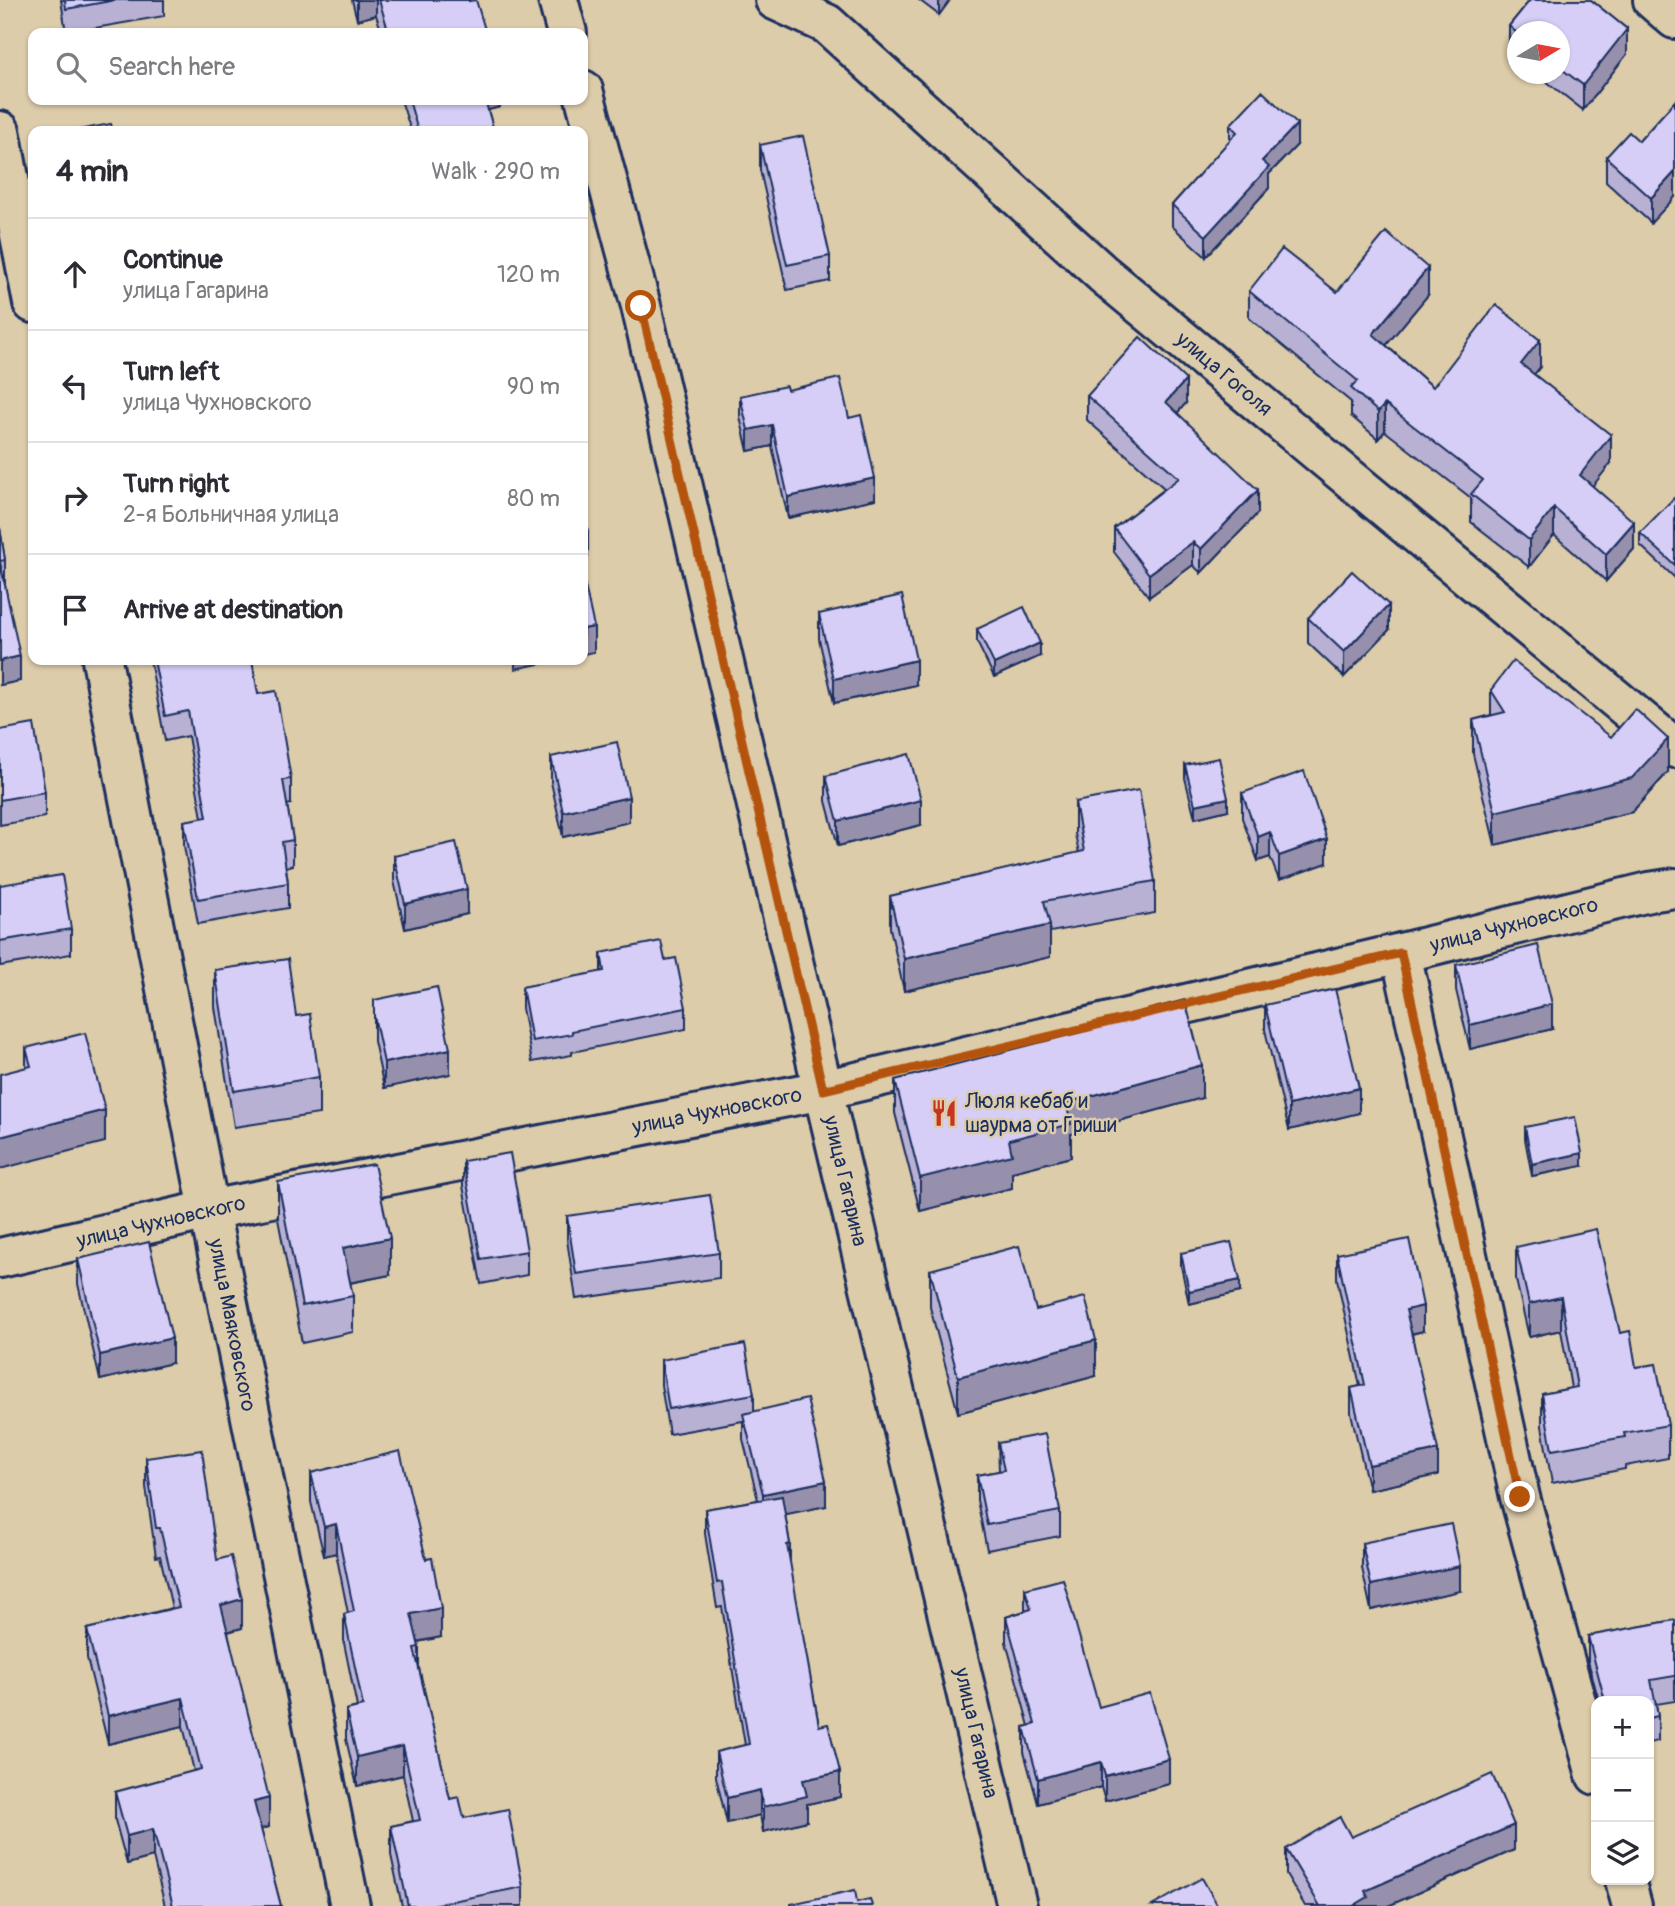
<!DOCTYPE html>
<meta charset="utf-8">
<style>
body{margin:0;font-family:Pangolin,sans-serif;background:#f7f7f7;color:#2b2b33}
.controls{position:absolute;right:21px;bottom:21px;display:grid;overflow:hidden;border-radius:14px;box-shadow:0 2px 5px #0004}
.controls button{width:63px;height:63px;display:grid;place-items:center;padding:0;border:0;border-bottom:2px solid #e1e1e2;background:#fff;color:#2b2b33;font:35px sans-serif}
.compass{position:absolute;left:1507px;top:21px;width:63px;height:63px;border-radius:50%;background:#fff;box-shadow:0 2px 5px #0004;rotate:80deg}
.stop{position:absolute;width:21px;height:21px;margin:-16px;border:5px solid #b45309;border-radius:50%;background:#fff}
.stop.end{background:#b45309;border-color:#fff;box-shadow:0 2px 7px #0008}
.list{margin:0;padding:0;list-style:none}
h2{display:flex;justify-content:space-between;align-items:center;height:91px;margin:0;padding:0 28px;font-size:30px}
h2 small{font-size:23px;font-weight:400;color:#7c7c81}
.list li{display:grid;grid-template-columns:46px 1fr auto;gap:21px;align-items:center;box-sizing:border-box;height:112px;padding:0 28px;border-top:2px solid #e1e1e2}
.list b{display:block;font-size:26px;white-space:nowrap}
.list p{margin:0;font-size:23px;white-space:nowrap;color:#7c7c81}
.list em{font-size:23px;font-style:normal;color:#7c7c81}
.icon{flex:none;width:38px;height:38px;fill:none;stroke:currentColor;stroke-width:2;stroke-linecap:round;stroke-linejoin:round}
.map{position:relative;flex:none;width:1675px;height:1906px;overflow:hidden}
.search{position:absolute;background:#fff;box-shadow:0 2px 5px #0004;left:28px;top:28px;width:560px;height:77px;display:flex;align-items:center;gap:18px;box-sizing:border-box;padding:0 24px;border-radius:14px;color:#7c7c81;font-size:26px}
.panel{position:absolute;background:#fff;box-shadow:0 2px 5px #0004;left:28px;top:126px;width:560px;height:539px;border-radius:14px}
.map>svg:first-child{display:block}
</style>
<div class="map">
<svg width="1675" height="1906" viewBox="0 0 1675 1906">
<rect width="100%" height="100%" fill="#dca"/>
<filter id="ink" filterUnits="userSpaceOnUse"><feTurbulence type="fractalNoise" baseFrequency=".0143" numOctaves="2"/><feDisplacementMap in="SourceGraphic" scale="14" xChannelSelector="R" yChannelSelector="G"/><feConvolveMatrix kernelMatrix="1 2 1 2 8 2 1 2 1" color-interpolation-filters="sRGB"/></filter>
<g filter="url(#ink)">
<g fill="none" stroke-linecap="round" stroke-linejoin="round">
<defs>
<g id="minor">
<polyline points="775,0 827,24 1103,274 1675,748"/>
<polyline points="1653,0 1675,19"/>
<polyline points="0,131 33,303"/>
<polyline points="102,660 209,1210 350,1906"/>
<polyline points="1401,953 1520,1497 1596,1775"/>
<polyline points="0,1258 209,1210 823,1090 1401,953 1649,892 1675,888"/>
<polyline points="1625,1880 1632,1906"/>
</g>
<g id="major">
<polyline points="558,0 567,33"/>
<polyline points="583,90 641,306 823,1090 1017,1906"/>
</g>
</defs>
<use href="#minor" stroke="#1b2f5e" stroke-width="44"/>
<use href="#major" stroke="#1b2f5e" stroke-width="44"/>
<use href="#minor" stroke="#dca" stroke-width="38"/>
<use href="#major" stroke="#dca" stroke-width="38"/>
</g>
<g fill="#b8b1d4" stroke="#1b2f5e" stroke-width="2">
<polygon points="61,0 164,0 164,16 66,33"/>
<polygon points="352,0 469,0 486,33 382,33 376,15 357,20"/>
<polygon points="919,0 950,0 939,15"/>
<polygon points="1530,0 1591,0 1627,29 1627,54 1583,110 1537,74 1559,74 1559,32 1517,32 1517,58 1509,51 1509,26"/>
<polygon points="401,100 500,100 500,107 488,110 494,131 411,131"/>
<polygon points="1675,101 1651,223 1606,182 1606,157 1639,141"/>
<polygon points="1230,125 1297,145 1269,174 1269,188 1206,257 1172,226 1172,205 1230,141"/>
<polygon points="760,145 830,256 830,281 787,290 760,170"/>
<polygon points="1249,291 1428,295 1386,345 1433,387 1540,367 1534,374 1611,463 1592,486 1634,549 1606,581 1554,535 1529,567 1471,522 1471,498 1385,431 1378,439 1351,416 1351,402 1249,318"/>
<polygon points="787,390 849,418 875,499 788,518 772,446 748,451 740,417 740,396"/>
<polygon points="1087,396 1186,403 1177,413 1258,513 1201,573 1193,565 1149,597 1114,552 1114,528 1165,489 1087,420"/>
<polygon points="1675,499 1675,578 1640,545 1640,533"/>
<polygon points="583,502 588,533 588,558 583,559"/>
<polygon points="0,528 5,560 5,585 20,681 0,685"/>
<polygon points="819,614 916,685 834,703 819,639"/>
<polygon points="1308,618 1389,630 1344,677 1308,643"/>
<polygon points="977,629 1040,656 994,677 977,642"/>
<polygon points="150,660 252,660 258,694 291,779 291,804 287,805 293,840 293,865 286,867 288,883 288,908 198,924 184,846 184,821 202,818 188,736 165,741"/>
<polygon points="1491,690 1611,737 1668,772 1632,812 1495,845 1473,754 1473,720 1491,715"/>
<polygon points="0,730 45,792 45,817 0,825"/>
<polygon points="551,757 629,822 563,837 551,782"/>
<polygon points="1185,765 1228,810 1195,818 1185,778"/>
<polygon points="826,776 921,825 838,846 826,801"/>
<polygon points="1242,793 1327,863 1279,880 1270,857 1258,861 1242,818"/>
<polygon points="1075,802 1155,881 1155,913 1050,932 1050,957 904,991 890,928 890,896 1079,853 1075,834"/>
<polygon points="394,856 467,914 405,929 394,881"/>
<polygon points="0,885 71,929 71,954 0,966"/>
<polygon points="601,953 665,960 686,1008 686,1029 572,1052 572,1055 532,1062 522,1008 522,987 601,972"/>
<polygon points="1456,965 1552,1029 1470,1049 1456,990"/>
<polygon points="215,970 296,1016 319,1077 319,1114 234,1127 215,1007"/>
<polygon points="374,1000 450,1074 384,1088 374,1041"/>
<polygon points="1265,1005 1359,1113 1289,1130 1265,1030"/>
<polygon points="1091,1026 1202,1098 1071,1134 1071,1157 1012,1172 1012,1188 920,1211 895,1113 895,1080 1091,1029"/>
<polygon points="26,1048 105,1142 26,1067"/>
<polygon points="1525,1127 1582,1166 1532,1176 1525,1139"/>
<polygon points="463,1161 527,1251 527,1275 481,1284 463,1186"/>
<polygon points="278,1182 390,1275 350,1283 353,1296 353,1332 302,1343 278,1219"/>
<polygon points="567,1216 719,1253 719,1278 576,1299 567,1240"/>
<polygon points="1516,1247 1620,1333 1636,1367 1668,1425 1668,1458 1625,1466 1625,1469 1552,1483 1542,1426 1542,1394 1571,1388 1561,1330 1529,1337 1516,1280"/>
<polygon points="1181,1253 1240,1292 1189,1304 1181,1266"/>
<polygon points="1337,1254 1423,1331 1412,1334 1438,1475 1369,1490 1351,1413 1351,1388 1360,1386 1337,1279"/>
<polygon points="78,1259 172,1363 100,1380 78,1284"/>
<polygon points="930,1270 1036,1310 1096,1376 958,1413 930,1307"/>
<polygon points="661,1360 754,1394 754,1411 826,1506 785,1514 790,1544 790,1566 819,1726 840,1797 807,1804 807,1821 763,1832 760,1815 727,1823 716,1777 716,1752 745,1745 722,1607 717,1608 705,1534 705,1509 758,1500 743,1439 743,1421 669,1434 661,1385"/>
<polygon points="998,1443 1060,1511 1060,1536 987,1550 977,1500 977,1475 999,1471"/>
<polygon points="146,1458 217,1560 242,1628 228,1632 269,1827 261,1829 281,1906 165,1906 153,1857 127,1864 115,1820 115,1792 194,1771 183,1726 108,1744 87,1658 87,1629 172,1608 160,1556 156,1557 146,1487"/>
<polygon points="311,1473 441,1637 418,1642 419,1647 419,1668 450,1799 464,1818 523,1887 523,1906 402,1906 391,1855 391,1826 413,1821 403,1775 357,1786 346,1739 346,1710 357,1707 344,1643 344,1614 348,1613 336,1553 324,1556 311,1502"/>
<polygon points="1362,1543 1460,1591 1371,1610 1362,1568"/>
<polygon points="1025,1589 1099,1707 1169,1784 1105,1801 1101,1787 1038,1804 1024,1752 1024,1727 1029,1726 1006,1642 1006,1617 1025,1611"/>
<polygon points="1675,1620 1675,1701 1656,1704 1658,1716 1658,1741 1649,1743 1649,1701 1599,1701 1588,1661 1588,1636"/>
<polygon points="1351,1837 1514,1850 1388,1906 1305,1906 1286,1874 1286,1849"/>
</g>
<g fill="#9690ad" stroke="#1b2f5e" stroke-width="2">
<polygon points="357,0 376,0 376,15 357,20"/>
<polygon points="939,0 950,0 939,15"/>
<polygon points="1627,29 1627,54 1583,110 1583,85"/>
<polygon points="481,100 500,100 500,107 481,112"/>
<polygon points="1297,124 1297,145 1269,174 1269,188 1206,257 1206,236 1262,161"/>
<polygon points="1675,172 1675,197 1651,223 1651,198"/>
<polygon points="1428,268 1428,295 1373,361 1373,334"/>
<polygon points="1540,340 1540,367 1521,391 1521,364"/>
<polygon points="1186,380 1186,403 1166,426 1166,402"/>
<polygon points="1385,404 1385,431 1378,439 1378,412"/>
<polygon points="772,425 772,446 748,451 748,430"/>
<polygon points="1611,435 1611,463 1580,502 1580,475"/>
<polygon points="875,478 875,499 788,518 788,497"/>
<polygon points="1258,490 1258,513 1201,573 1201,549"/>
<polygon points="1554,508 1554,535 1529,567 1529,540"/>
<polygon points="1634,522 1634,549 1606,581 1606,554"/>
<polygon points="1193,542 1193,565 1149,597 1149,574"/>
<polygon points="1389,605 1389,630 1344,677 1344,652"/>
<polygon points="594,627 594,652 583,654 583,629"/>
<polygon points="1040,643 1040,656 994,677 994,664"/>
<polygon points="20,656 20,681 0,685 0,661"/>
<polygon points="515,660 557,660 515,669"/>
<polygon points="916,660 916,685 834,703 834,679"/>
<polygon points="1668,739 1668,772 1632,812 1495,845 1495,812"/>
<polygon points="629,797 629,822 563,837 563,812"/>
<polygon points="1228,798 1228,810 1195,818 1195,805"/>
<polygon points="921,800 921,825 838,846 838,821"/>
<polygon points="1270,832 1270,857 1258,861 1258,837"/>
<polygon points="1327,839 1327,863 1279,880 1279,856"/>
<polygon points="467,889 467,914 405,929 405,904"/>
<polygon points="1050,925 1050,957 904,991 904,959"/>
<polygon points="1552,1004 1552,1029 1470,1049 1470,1025"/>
<polygon points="450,1049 450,1074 384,1088 384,1063"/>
<polygon points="1202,1065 1202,1098 1071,1134 1071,1157 1012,1172 1012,1188 920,1211 920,1178 1066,1103"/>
<polygon points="1359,1088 1359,1113 1289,1130 1289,1105"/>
<polygon points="105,1110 105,1142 0,1169 0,1137"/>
<polygon points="1582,1153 1582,1166 1532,1176 1532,1164"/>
<polygon points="390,1238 390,1275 343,1284 343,1248"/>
<polygon points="1240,1280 1240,1292 1189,1304 1189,1291"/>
<polygon points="1561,1297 1561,1330 1529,1337 1529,1304"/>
<polygon points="1423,1306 1423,1331 1406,1335 1406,1310"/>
<polygon points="172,1338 172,1363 100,1380 100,1355"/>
<polygon points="1096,1340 1096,1376 958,1413 958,1377"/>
<polygon points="1438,1450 1438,1475 1369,1490 1369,1465"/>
<polygon points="826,1481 826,1506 763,1519 763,1494"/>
<polygon points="336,1524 336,1553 324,1556 324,1527"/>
<polygon points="1460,1566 1460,1591 1371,1610 1371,1585"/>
<polygon points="242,1599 242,1628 221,1633 221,1605"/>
<polygon points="441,1608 441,1637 411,1643 411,1614"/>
<polygon points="183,1698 183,1726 108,1744 108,1716"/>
<polygon points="403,1746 403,1775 357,1786 357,1757"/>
<polygon points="1169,1759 1169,1784 1105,1801 1105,1776"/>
<polygon points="1101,1762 1101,1787 1038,1804 1038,1779"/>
<polygon points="840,1772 840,1797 807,1804 807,1821 763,1832 763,1807 803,1780"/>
<polygon points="760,1790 760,1815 727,1823 727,1798"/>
<polygon points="269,1798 269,1827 254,1831 254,1802"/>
<polygon points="1514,1825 1514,1850 1388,1906 1353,1906 1365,1891"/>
<polygon points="153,1829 153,1857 127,1864 127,1836"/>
</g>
<g fill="#d6cef7" stroke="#1b2f5e" stroke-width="2">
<polygon points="65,0 116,0 66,9"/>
<polygon points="379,0 469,0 469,1 476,0 486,33 389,33"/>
<polygon points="1530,0 1591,0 1627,29 1583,85 1559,67 1559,32 1517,32 1517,33 1509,26"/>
<polygon points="1262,91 1297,124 1262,161 1269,167 1206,236 1172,205 1237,132 1230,125"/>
<polygon points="409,100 485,100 494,131 418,131"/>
<polygon points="1675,101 1675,172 1651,198 1606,157 1629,132 1639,141"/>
<polygon points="111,124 113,131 73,131"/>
<polygon points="803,136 830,256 787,265 760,145"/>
<polygon points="1386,232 1428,268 1373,334 1433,387 1496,305 1540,340 1521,364 1611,435 1580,475 1634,522 1606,554 1554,508 1529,540 1471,494 1483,480 1385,404 1378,412 1351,388 1358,381 1249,291 1282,249 1337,292"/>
<polygon points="1140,337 1186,380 1166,402 1258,490 1201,549 1193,542 1149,574 1114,528 1179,478 1087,396"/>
<polygon points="840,378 849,418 861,415 875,478 788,497 772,425 748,430 740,396 786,386 787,390"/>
<polygon points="1674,498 1675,499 1675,565 1640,533"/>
<polygon points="583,502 588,533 583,534"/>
<polygon points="0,528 5,560 0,561"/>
<polygon points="0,562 20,656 0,661"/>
<polygon points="1352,571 1389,605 1344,652 1308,618"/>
<polygon points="583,577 594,627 583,629"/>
<polygon points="902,595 916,660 834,679 819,614"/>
<polygon points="1024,607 1040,643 994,664 977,629"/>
<polygon points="154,660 252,660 258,694 276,691 291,779 283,780 293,840 282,842 288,883 198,899 184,821 207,817 188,711 165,716"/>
<polygon points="1513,661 1611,737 1635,709 1668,739 1632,778 1495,812 1473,720 1505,712 1491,690"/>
<polygon points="34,724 45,792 0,800 0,730"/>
<polygon points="617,742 629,797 563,812 551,757"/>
<polygon points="909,754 921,800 838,821 826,776"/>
<polygon points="1219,758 1228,798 1195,805 1185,765"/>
<polygon points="1304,771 1327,839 1279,856 1270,832 1258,837 1242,793"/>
<polygon points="1139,790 1155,881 1044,901 1050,925 904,959 890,896 1084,851 1075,802"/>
<polygon points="456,842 467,889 405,904 394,856"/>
<polygon points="62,875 71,929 0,941 0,885"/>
<polygon points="661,941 665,960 676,958 686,1008 572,1031 572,1034 532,1041 522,987 604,971 601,953"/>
<polygon points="1538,945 1552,1004 1470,1025 1456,965"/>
<polygon points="288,959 296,1016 310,1014 319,1077 234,1091 215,970"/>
<polygon points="437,987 450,1049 384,1063 374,1016 374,1000"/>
<polygon points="1335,989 1359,1088 1289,1105 1265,1005"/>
<polygon points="1185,1000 1202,1065 1066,1103 1071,1124 1009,1140 1012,1155 920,1178 895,1080 1091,1029 1091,1026"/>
<polygon points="85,1033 105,1110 0,1137 0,1074 31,1066 26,1048"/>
<polygon points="1575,1117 1582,1153 1532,1164 1525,1127"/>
<polygon points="510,1153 527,1251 481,1259 463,1161"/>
<polygon points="374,1164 390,1238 343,1248 353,1296 302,1306 278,1182"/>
<polygon points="710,1195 719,1253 576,1274 567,1216"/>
<polygon points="1596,1229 1620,1333 1630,1331 1636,1367 1656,1364 1668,1425 1624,1433 1625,1437 1552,1450 1542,1394 1577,1387 1561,1297 1529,1304 1516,1247"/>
<polygon points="1409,1239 1423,1306 1406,1310 1438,1450 1369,1465 1351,1388 1365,1385 1337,1254"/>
<polygon points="149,1242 172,1338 100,1355 78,1259"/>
<polygon points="1231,1242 1240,1280 1189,1291 1181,1253"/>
<polygon points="1019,1246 1036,1310 1085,1297 1096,1340 958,1377 930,1270"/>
<polygon points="745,1344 754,1394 669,1409 661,1360"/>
<polygon points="807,1399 826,1481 763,1494 743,1414"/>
<polygon points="1045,1434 1060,1511 987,1525 977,1475 1004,1470 998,1443"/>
<polygon points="202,1450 217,1560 231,1556 242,1599 221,1605 269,1798 254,1802 281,1906 173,1906 153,1829 127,1836 115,1792 201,1769 183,1698 108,1716 87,1629 179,1607 160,1528 156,1528 146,1458"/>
<polygon points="400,1451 426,1559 432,1558 441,1608 411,1614 419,1647 414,1648 450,1799 459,1797 464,1818 508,1809 523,1887 427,1906 408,1906 391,1826 420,1820 403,1746 357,1757 346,1710 363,1706 344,1614 354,1611 336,1524 324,1527 311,1473"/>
<polygon points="782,1496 790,1544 787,1545 819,1726 828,1724 840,1772 803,1780 807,1796 763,1807 760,1790 727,1798 716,1752 749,1744 722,1582 717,1583 705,1509"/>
<polygon points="1451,1524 1460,1566 1371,1585 1362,1543"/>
<polygon points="1063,1579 1099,1707 1150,1693 1169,1759 1105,1776 1101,1762 1038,1779 1024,1727 1035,1724 1006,1617 1031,1609 1025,1589"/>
<polygon points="1675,1620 1675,1676 1651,1680 1658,1716 1649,1718 1649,1701 1605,1701 1588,1636"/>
<polygon points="1492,1774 1514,1825 1365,1891 1368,1897 1353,1906 1320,1906 1286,1849 1340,1817 1351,1837"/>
<polygon points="1202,1878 1218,1906 1152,1906"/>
<polygon points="855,1890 857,1902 870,1899 872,1906 791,1906 791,1904"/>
</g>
</g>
<g fill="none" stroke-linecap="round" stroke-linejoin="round" filter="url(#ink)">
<polyline stroke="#b45309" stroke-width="9" points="641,306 823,1090 1401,953 1520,1497"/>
</g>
<defs>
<symbol id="restaurant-bare" viewBox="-9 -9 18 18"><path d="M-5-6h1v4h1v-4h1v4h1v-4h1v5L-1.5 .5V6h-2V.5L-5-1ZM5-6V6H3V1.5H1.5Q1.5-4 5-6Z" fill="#c8321e" stroke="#dca" stroke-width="2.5" paint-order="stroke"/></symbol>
</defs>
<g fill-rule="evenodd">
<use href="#restaurant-bare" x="925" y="1094" width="38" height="38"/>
</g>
<g text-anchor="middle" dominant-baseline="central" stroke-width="5" stroke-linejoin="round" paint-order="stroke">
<g font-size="21" fill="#1b2f5e" stroke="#dca">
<text transform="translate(1224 374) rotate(40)">улица Гоголя</text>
<text transform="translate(1514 925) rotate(-14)">улица Чухновского</text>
<text transform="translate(717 1111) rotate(-11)">улица Чухновского</text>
<text transform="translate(845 1181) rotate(77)">улица Гагарина</text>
<text transform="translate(161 1222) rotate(-13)">улица Чухновского</text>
<text transform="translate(232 1325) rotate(79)">улица Маяковского</text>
<text transform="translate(976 1733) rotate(77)">улица Гагарина</text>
</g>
<g font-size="21" fill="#1b2f5e" stroke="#dca" text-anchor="start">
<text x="965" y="1101">Люля кебаб и<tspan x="965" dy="24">шаурма от Гриши</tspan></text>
</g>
</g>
</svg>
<div class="controls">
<button>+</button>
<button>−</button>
<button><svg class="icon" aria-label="layers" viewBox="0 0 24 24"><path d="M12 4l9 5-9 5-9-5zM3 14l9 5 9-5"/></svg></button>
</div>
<svg class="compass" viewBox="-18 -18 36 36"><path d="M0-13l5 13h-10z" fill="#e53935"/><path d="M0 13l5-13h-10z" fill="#7c7c81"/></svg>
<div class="stop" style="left:641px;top:306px"></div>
<div class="stop end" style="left:1520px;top:1497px"></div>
<div class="search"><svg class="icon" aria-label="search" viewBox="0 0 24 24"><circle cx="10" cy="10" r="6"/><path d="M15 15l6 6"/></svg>Search here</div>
<section class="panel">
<h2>4 min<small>Walk · 290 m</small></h2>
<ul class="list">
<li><svg class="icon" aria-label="ahead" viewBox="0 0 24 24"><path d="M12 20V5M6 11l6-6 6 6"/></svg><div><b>Continue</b><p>улица Гагарина</p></div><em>120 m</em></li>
<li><svg class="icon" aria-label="left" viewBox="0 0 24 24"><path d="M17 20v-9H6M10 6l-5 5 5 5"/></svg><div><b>Turn left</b><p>улица Чухновского</p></div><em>90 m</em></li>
<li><svg class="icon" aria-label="right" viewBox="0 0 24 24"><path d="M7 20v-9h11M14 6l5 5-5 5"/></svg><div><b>Turn right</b><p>2-я Больничная улица</p></div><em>80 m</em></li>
<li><svg class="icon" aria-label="arrive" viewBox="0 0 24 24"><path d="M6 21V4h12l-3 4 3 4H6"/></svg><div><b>Arrive at destination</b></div></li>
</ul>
</section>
</div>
